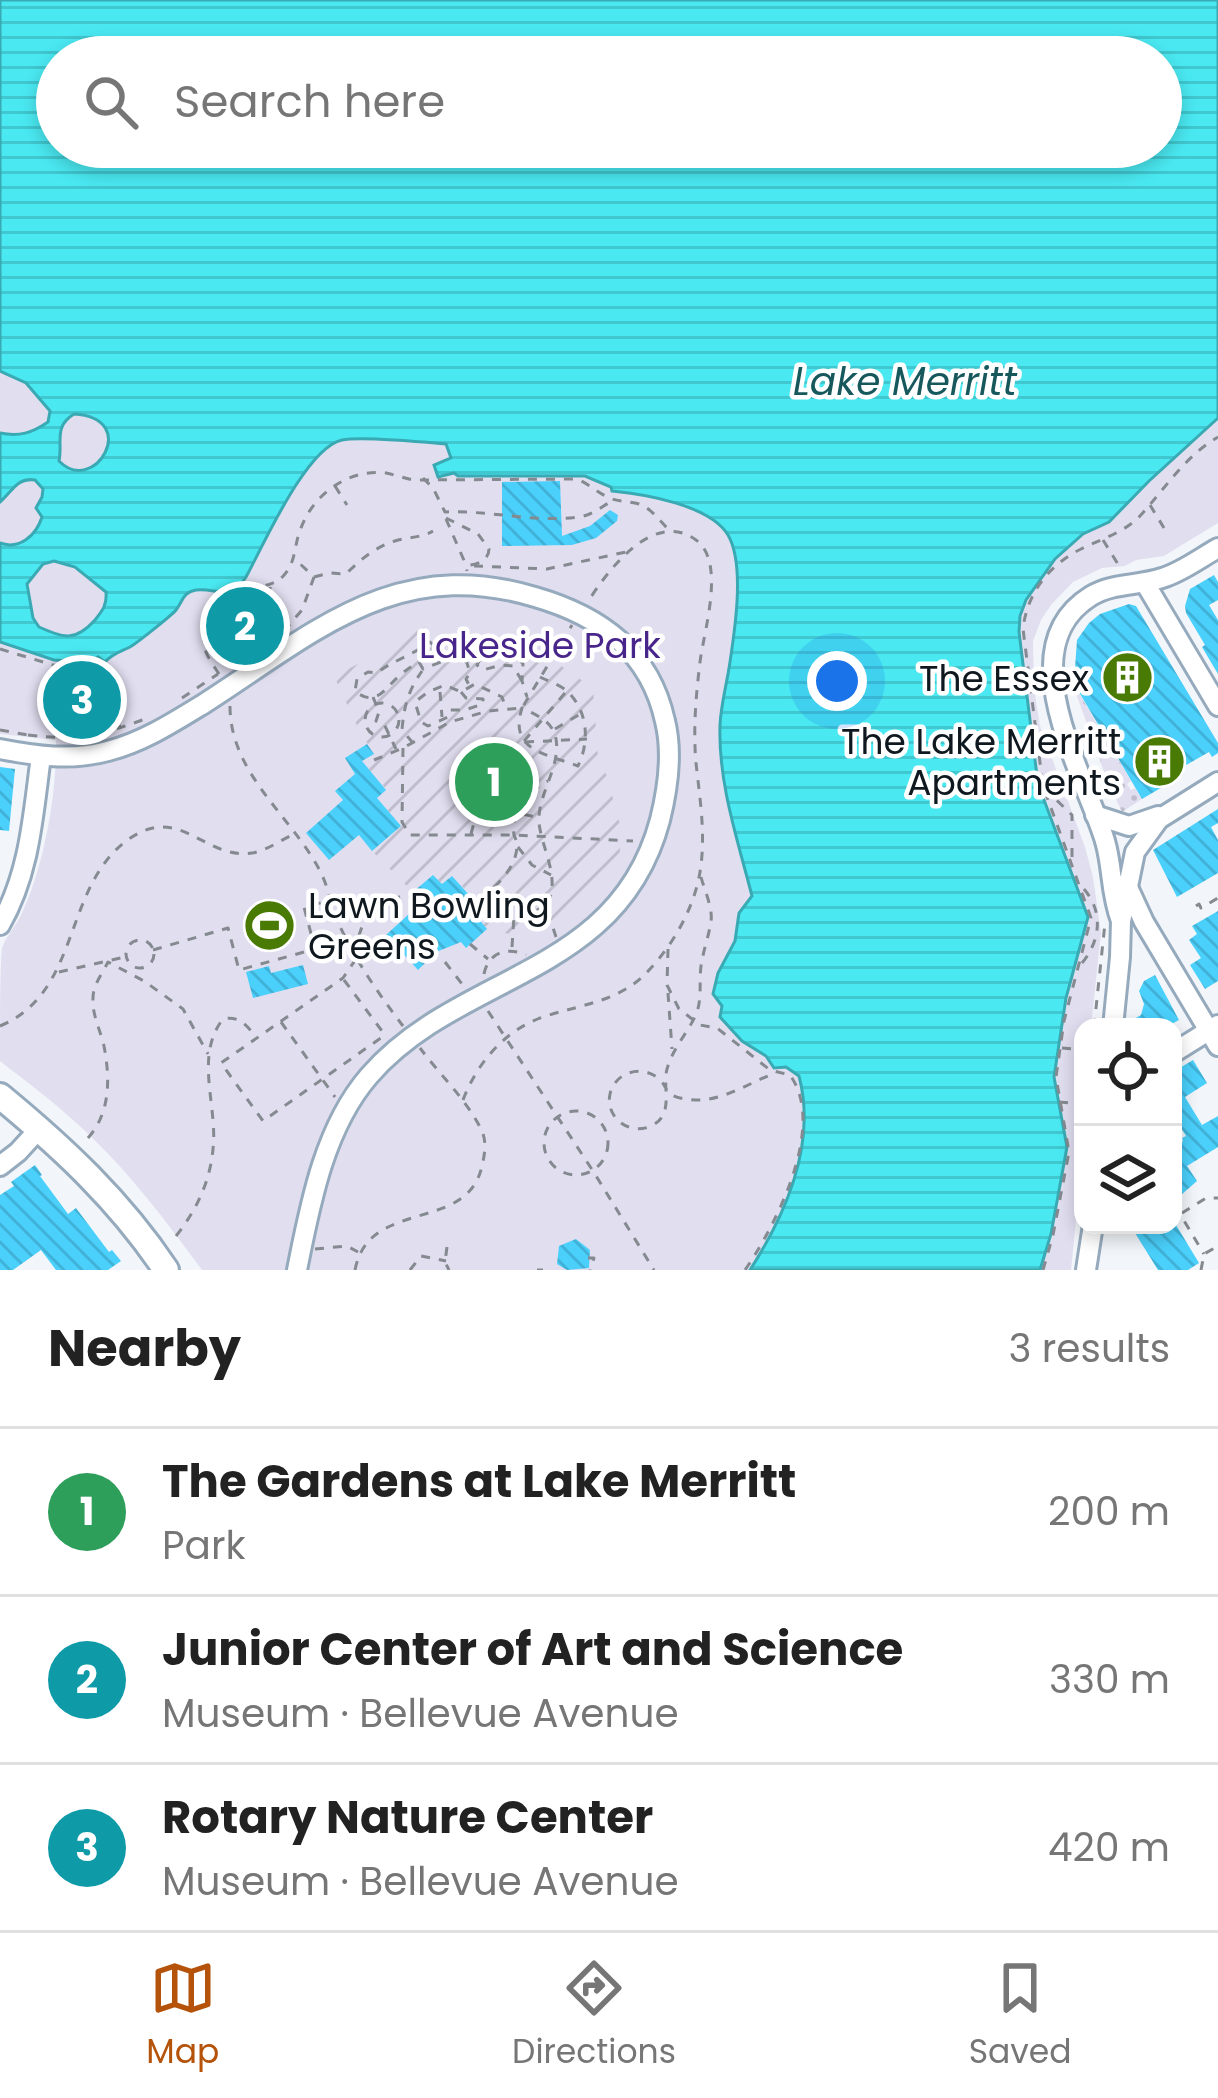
<!DOCTYPE html>
<meta charset="utf-8">
<style>
body{margin:0;font-family:Poppins,sans-serif;background:#f6f6f6;color:#222}
.controls{position:absolute;right:36px;bottom:36px;display:grid;overflow:hidden;border-radius:24px;box-shadow:0 6px 18px #0003}
.controls button{width:108px;height:108px;display:grid;place-items:center;padding:0;border:0;border-bottom:3px solid #e0e0e0;background:#fff;color:#222;font:60px sans-serif}
.you{position:absolute;left:837px;top:681px;width:42px;height:42px;margin:-30px;border:9px solid #fff;border-radius:50%;background:#1a73e8;box-shadow:0 0 0 18px #1a73e833}
.badge{display:grid;place-items:center;width:78px;height:78px;border-radius:50%;background:#b45309;color:#fff;font-size:39px;font-weight:700}
.pin{position:absolute;translate:-50% -50%;border:6px solid #fff;box-shadow:0 3px 12px #0006}
.list{margin:0;padding:0;list-style:none}
h2{display:flex;justify-content:space-between;align-items:center;height:156px;margin:0;padding:0 48px;font-size:51px}
h2 small{font-size:39px;font-weight:400;color:#767676}
.list li{display:grid;grid-template-columns:78px 1fr auto;gap:36px;align-items:center;box-sizing:border-box;height:168px;padding:0 48px;border-top:3px solid #e0e0e0}
.list b{display:block;font-size:45px;white-space:nowrap}
.list p{margin:0;font-size:39px;white-space:nowrap;color:#767676}
.list em{font-size:39px;font-style:normal;color:#767676}
.icon{flex:none;width:66px;height:66px;fill:none;stroke:currentColor;stroke-width:2;stroke-linecap:round;stroke-linejoin:round}
.map{position:relative;flex:none;width:1218px;height:1270px;overflow:hidden}
.search{position:absolute;background:#fff;box-shadow:0 6px 18px #0003;left:36px;right:36px;top:36px;height:132px;display:flex;align-items:center;gap:30px;box-sizing:border-box;padding:0 42px;border-radius:66px;color:#767676;font-size:45px}
.sheet{height:660px;background:#fff}
nav{display:flex;justify-content:space-around;align-items:center;box-sizing:border-box;height:168px;border-top:3px solid #e0e0e0;background:#fff;font-size:33px;color:#767676}
nav a{display:grid;justify-items:center;gap:6px}
nav .on{color:#b45309}
.map>svg:first-child{display:block}
</style>
<div class="map">
<svg width="1218" height="1270" viewBox="0 0 1218 1270">
<defs>
<pattern id="grass-dots" width="8" height="8" patternUnits="userSpaceOnUse" patternTransform="scale(3)"><rect width="8" height="8" fill="#e1def0"/><path d="M2 2h.1M6 6h.1" fill="none" stroke="#c0becd" stroke-width="1.8" stroke-linecap="round"/></pattern>
<pattern id="garden-furrows" width="10" height="10" patternUnits="userSpaceOnUse" patternTransform="scale(3)"><rect width="10" height="10" fill="#e1def0"/><path d="M-1 1l2-2M0 10L10 0M9 11l2-2" fill="none" stroke="#c0becd"/></pattern>
<pattern id="water-rules" width="6" height="5" patternUnits="userSpaceOnUse" patternTransform="scale(3)"><rect width="6" height="5" fill="#4ae9f2"/><path d="M0 2.5h6" fill="none" stroke="#40c7cf"/></pattern>
<pattern id="building-back-hatch" width="6" height="6" patternUnits="userSpaceOnUse" patternTransform="scale(3)"><rect width="6" height="6" fill="#4ad0fb"/><path d="M-1 5l2 2M0 0l6 6M5-1l2 2" fill="none" stroke="#40b2d7"/></pattern>
</defs>
<rect width="100%" height="100%" fill="#f2f6fa"/>
<polygon fill="url(#grass-dots)" points="1071,670 1079,685 1076,688 1131,781 1127,784 1131,790 1135,788 1142,799 1122,812 1107,780 1073,685"/>
<path fill="#e1def0" fill-rule="evenodd" d="M 0,0 L 1218,0 L 1218,523 L 1164,556 L 1136,560 L 1125,566 L 1102,568 L 1073,582 L 1051,605 L 1041,620 L 1033,641 L 1034,688 L 1040,726 L 1085,847 L 1093,877 L 1101,933 L 1091,1027 L 1083,1027 L 1083,1150 L 1071,1270 L 202,1270 C 163,1217 123,1164 73,1120 C 50,1099 24,1080 0,1061 C 0,1038 0,964 2,948 C 6,936 16,926 21,915 C 44,867 57,794 56,740 L 0,734 ZM 57,57 L 1161,57 L 1161,147 L 57,147 Z"/>
<path fill="url(#garden-furrows)" d="M 432,624 L 469,649 C 478,647 488,642 498,641 C 528,638 569,672 593,688 L 598,759 L 606,774 L 621,828 L 620,851 L 615,862 L 583,904 L 553,926 L 514,935 L 487,929 L 474,913 L 480,906 L 453,876 L 442,884 L 433,875 L 413,892 L 372,851 L 401,826 L 377,798 L 386,789 L 365,765 L 374,754 L 359,730 L 334,676 L 398,644 L 400,638 Z"/>
<path fill="url(#water-rules)" stroke="#39aab3" stroke-width="3" fill-rule="evenodd" d="M 0,0 L 1218,0 L 1218,418 L 1149,481 L 1109,522 L 1083,534 L 1055,559 L 1026,600 L 1020,616 L 1019,632 L 1038,784 L 1088,917 L 1066,998 L 1054,1077 L 1067,1147 L 1051,1234 L 1040,1270 L 750,1270 C 786,1214 817,1144 799,1076 L 786,1067 L 774,1068 L 766,1056 L 742,1041 L 720,1017 L 722,1006 L 713,994 L 718,973 L 735,941 L 739,913 L 752,896 C 738,841 718,783 720,725 C 721,704 727,683 730,662 C 735,629 745,564 728,535 C 710,505 644,494 612,491 L 611,487 L 585,476 L 458,476 L 454,473 L 438,477 L 434,465 L 451,458 L 446,444 C 423,442 361,436 342,440 C 306,448 264,544 246,577 L 236,591 C 221,595 210,588 196,590 C 183,592 183,601 176,610 C 172,615 137,643 130,647 C 120,652 113,653 105,662 L 98,657 L 91,663 L 54,660 L 0,642 L 0,543 C 19,550 36,536 42,517 L 36,508 L 42,497 L 43,489 L 35,480 C 17,477 12,492 0,502 L 0,433 C 19,437 32,433 48,422 L 50,411 L 26,383 L 0,371 ZM 1161,57 L 1161,147 L 57,147 L 57,57 ZM 74,414 C 142,418 94,497 59,461 C 63,442 53,427 74,414 ZM 54,561 L 75,567 L 106,592 C 107,605 103,610 95,620 C 75,642 64,638 39,627 L 33,618 L 27,584 L 43,564 Z"/>
<g fill="url(#building-back-hatch)">
<polygon points="560,481 562,536 590,526 610,510 618,515 617,521 596,538 572,545 502,546 502,482"/>
<polygon points="1214,575 1218,582 1218,600 1209,605 1218,620 1218,674 1202,647 1205,645 1186,613 1185,606 1190,589"/>
<polygon points="244,592 265,596 261,614 277,637 243,659 231,641 247,631 220,625 223,611 240,615"/>
<polygon points="1129,604 1136,606 1218,743 1218,753 1212,757 1209,752 1167,776 1171,782 1142,799 1076,687 1079,685 1071,670 1075,668 1077,640 1089,623 1100,614"/>
<polygon points="77,676 101,696 79,722 67,712 72,705 61,695"/>
<polygon points="367,744 374,754 362,761 386,790 377,798 401,826 372,851 359,835 329,860 306,833 343,800 335,791 355,774 345,758"/>
<polygon points="0,767 15,769 9,831 0,830"/>
<polygon points="1218,809 1218,823 1211,827 1218,840 1218,873 1177,897 1153,850"/>
<polygon points="433,875 442,884 452,876 480,907 474,913 487,929 466,948 461,942 436,952 418,970 386,935 422,902 413,892"/>
<polygon points="1218,911 1218,981 1205,989 1190,965 1201,958 1189,940 1197,934 1192,926"/>
<polygon points="303,965 308,984 253,998 246,972 269,966 271,973"/>
<polygon points="1155,975 1179,1020 1166,1027 1127,1027 1127,1023 1141,1015 1144,1004 1139,991 1144,981"/>
<polygon points="1193,1060 1207,1083 1185,1097 1202,1125 1218,1116 1218,1147 1187,1166 1197,1181 1173,1202 1173,1148 1183,1141 1182,1138 1186,1136 1173,1115 1173,1072"/>
<polygon points="35,1165 42,1175 40,1176 68,1214 76,1208 109,1252 112,1250 121,1261 108,1270 56,1270 41,1250 13,1270 0,1270 0,1195 14,1186 11,1182"/>
<polygon points="1147,1225 1176,1225 1199,1263 1188,1270 1158,1270 1135,1233"/>
<polygon points="576,1239 590,1250 589,1268 567,1270 557,1264 559,1246"/>
</g>
<g fill="none" stroke-linecap="round" stroke-linejoin="round">
<defs>
<g id="minor">
<polyline points="1145,583 1218,706"/>
<path d="M 0,749 C 36,756 71,761 108,751 C 143,742 174,722 205,703 C 314,633 396,555 535,597 C 601,616 650,652 665,721 C 673,753 668,788 660,820 C 618,978 460,971 369,1076 C 324,1128 310,1205 297,1270"/>
<polyline points="1095,815 1129,826 1158,816"/>
<polyline points="1126,883 1144,922 1218,1046"/>
<path d="M 1121,921 C 1110,892 1113,868 1105,841 C 1085,774 1007,648 1091,596 C 1112,583 1138,586 1162,578 C 1182,572 1200,558 1218,548"/>
<path d="M 0,925 C 30,873 33,815 41,756"/>
<polyline points="1113,1027 1120,957 1121,921 1135,852 1159,819 1218,782"/>
<polyline points="1173,1053 1218,1025"/>
<polyline points="0,1166 18,1152 39,1129"/>
<polyline points="1086,1270 1093,1225"/>
</g>
<path id="major" d="M 0,1096 C 63,1148 120,1201 166,1270"/>
</defs>
<use href="#minor" stroke="#96aabd" stroke-width="24"/>
<use href="#major" stroke="#96aabd" stroke-width="30"/>
<g stroke="#848a8f" stroke-width="3" stroke-dasharray="9 9" stroke-linecap="butt">
<path d="M 423,478 L 433,488 L 445,512 C 489,510 534,523 578,517 C 591,516 601,507 612,501"/>
<polyline points="335,486 347,505"/>
<polyline points="1150,505 1164,528"/>
<path d="M 446,518 L 478,534 L 489,549 C 489,560 476,566 466,565 L 467,571"/>
<polyline points="446,519 466,565"/>
<polyline points="1103,540 1121,569"/>
<polyline points="474,566 547,569 626,552"/>
<path d="M 314,577 L 330,573 L 346,574 C 360,560 375,547 395,541 C 408,537 421,538 433,531"/>
<polyline points="270,587 270,605 276,619 278,635"/>
<polyline points="284,631 302,610 314,577 297,561"/>
<polyline points="0,649 53,665 103,666 114,682 114,710 120,728"/>
<path d="M 448,658 L 430,642 C 413,655 390,662 377,673 L 368,672 L 357,679 L 355,691 C 376,708 384,689 400,675 C 406,670 412,666 419,662 L 423,669 L 459,655 L 467,663 L 470,673 L 466,679 L 470,687"/>
<path d="M 219,674 C 214,666 207,657 205,649 C 198,621 228,595 252,589 C 265,585 276,585 285,574 C 296,561 294,546 300,531 C 311,496 348,468 386,473 C 395,475 404,478 413,480 L 576,479 C 589,483 597,493 610,498 C 619,502 629,501 639,504 C 652,509 659,520 669,530"/>
<path d="M 540,677 C 548,681 560,685 567,691 C 588,711 590,741 578,766 C 547,754 508,751 522,708 C 536,715 553,721 556,739 C 561,767 537,795 539,823 C 542,850 562,880 546,906 L 556,937"/>
<polyline points="522,681 513,666 501,665 483,670 477,665 481,657 494,651 513,651 523,664 522,681 527,697"/>
<polyline points="440,692 442,717"/>
<polyline points="461,692 466,698 483,699 483,704 465,710 450,710 448,717 428,726 421,722 415,702 428,692 445,685 461,692 475,684 502,697 506,708"/>
<polyline points="373,697 379,712 376,721 384,724 396,749"/>
<polyline points="182,698 218,674"/>
<circle cx="382" cy="720" r="17"/>
<path d="M 230,706 C 230,773 290,815 319,869 C 328,885 331,905 338,922 C 355,960 378,993 403,1026"/>
<polyline points="555,729 582,713"/>
<polyline points="0,730 28,735"/>
<path d="M 28,735 C 78,741 101,735 148,718"/>
<polyline points="524,741 565,693"/>
<polyline points="525,742 587,739"/>
<path d="M 413,743 L 402,730 C 404,706 408,691 422,671"/>
<polyline points="403,748 402,822 410,835 514,835 633,841"/>
<polyline points="374,760 403,748 450,722 488,711 522,708 572,625"/>
<polyline points="1044,788 1072,815 1072,863"/>
<polyline points="471,834 476,815 482,808 490,807 536,817"/>
<polyline points="518,847 532,865 551,875"/>
<path d="M 701,877 C 704,889 713,908 711,921 C 709,936 703,951 701,966 C 699,981 702,997 697,1012 C 689,1032 673,1047 667,1069 C 662,1089 675,1115 651,1126 C 629,1136 605,1117 610,1094 C 615,1071 644,1064 660,1080 C 666,1086 665,1090 672,1095 C 679,1099 691,1100 699,1100 C 727,1099 750,1082 776,1073"/>
<polyline points="1196,906 1199,904 1201,908 1218,898"/>
<path d="M 545,907 C 521,917 500,921 480,900 C 496,886 517,868 517,845 C 517,841 515,838 514,835 C 511,810 527,792 548,781"/>
<circle cx="140" cy="954" r="14"/>
<polyline points="470,944 488,959"/>
<polyline points="512,947 514,916"/>
<path d="M 668,949 L 667,985 L 679,1009 L 700,1025 L 717,1028 L 770,1070 L 790,1075 C 827,1126 776,1225 745,1270"/>
<polyline points="153,950 228,928 239,970 315,949 304,907 328,901"/>
<polyline points="353,953 368,909 393,898 409,896 416,903"/>
<polyline points="356,959 343,978 221,1063 263,1121 385,1035"/>
<polyline points="445,962 466,989"/>
<path d="M 1082,963 C 1101,940 1104,910 1082,887"/>
<polyline points="59,972 125,957"/>
<path d="M 484,974 C 488,953 507,946 526,955"/>
<polyline points="344,980 385,1035"/>
<polyline points="668,993 672,1049"/>
<polyline points="488,1011 593,1171 654,1270"/>
<polyline points="281,1022 335,1097"/>
<path d="M 0,1026 C 82,992 62,886 129,839 C 180,803 204,860 252,853 C 266,851 281,840 294,834"/>
<polyline points="1094,1027 1105,923"/>
<polyline points="1062,1048 1083,1050"/>
<path d="M 463,1100 C 477,1063 505,1030 543,1017 C 582,1004 621,1002 650,969 C 674,943 694,908 700,872 C 706,835 700,800 696,763 C 693,729 696,695 700,662 C 704,630 726,562 696,540 C 654,509 609,569 589,600"/>
<polyline points="1059,1102 1081,1104"/>
<circle cx="576" cy="1143" r="32"/>
<path d="M 88,1138 C 111,1112 110,1078 104,1046 C 100,1029 92,1015 93,998 C 93,985 102,974 108,962 L 144,981 L 183,1009 L 208,1054"/>
<polyline points="1173,1208 1180,1214 1204,1254"/>
<polyline points="1182,1213 1206,1198 1218,1198"/>
<polyline points="1081,1214 1083,1190"/>
<path d="M 176,1236 C 196,1211 210,1182 213,1149 C 218,1106 194,1056 223,1019 C 239,1015 248,1026 256,1038"/>
<polyline points="447,1247 445,1262 449,1270"/>
<polyline points="315,1249 347,1246 358,1252"/>
<polyline points="588,1258 594,1258 590,1270"/>
<path d="M 355,1270 C 369,1197 467,1234 482,1166 C 485,1153 487,1141 481,1129 C 466,1099 440,1075 420,1048"/>
<polyline points="410,1270 421,1256 446,1261"/>
<polyline points="537,1270 543,1270"/>
<path d="M 1043,1270 L 1053,1235 L 1069,1152 L 1056,1077 L 1064,1021 L 1091,918 L 1043,786 L 1023,629 C 1027,593 1049,565 1081,549 C 1101,539 1123,533 1139,517 C 1165,489 1184,457 1218,437"/>
<polyline points="1201,1270 1204,1254 1218,1246"/>
</g>
<use href="#minor" stroke="#fff" stroke-width="18"/>
<use href="#major" stroke="#fff" stroke-width="24"/>
</g>
<defs>
<symbol id="building-disc" viewBox="-11 -11 22 22"><circle r="9.5" fill="#497a04" stroke="#fff"/><path d="M-4-6H4V6H1V3H-1V6H-4ZM-2.5-4.3h1.7v1.8h-1.7ZM.8-4.3h1.7v1.8H.8ZM-2.5-1h1.7V.8h-1.7ZM.8-1h1.7V.8H.8Z" fill="#fff"/></symbol>
<symbol id="stadium-disc" viewBox="-11 -11 22 22"><circle r="9.5" fill="#497a04" stroke="#fff"/><path d="M0-5a6.5 5 0 1 0 0 10a6.5 5 0 1 0 0-10ZM-3.5-1.8h7v3.6h-7Z" fill="#fff"/></symbol>
</defs>
<g fill-rule="evenodd">
<use href="#building-disc" x="1098" y="648" width="59" height="59"/>
<use href="#building-disc" x="1130" y="732" width="59" height="59"/>
<use href="#stadium-disc" x="240" y="896" width="59" height="59"/>
</g>
<g text-anchor="middle" dominant-baseline="central" stroke-width="9" stroke-linejoin="round" paint-order="stroke">
<g font-size="36" fill="#48258b" stroke="#fff">
<text x="540" y="645">Lakeside Park</text>
</g>
<g font-size="36" fill="#10181f" stroke="#fff" text-anchor="end">
<text x="1089" y="678">The Essex</text>
<text x="1121" y="741">The Lake Merritt<tspan x="1121" dy="41">Apartments</tspan></text>
<text x="308" y="905" text-anchor="start">Lawn Bowling<tspan x="308" dy="41">Greens</tspan></text>
</g>
<g font-size="39" font-style="italic" fill="#16585c" stroke="#fff">
<text x="905" y="381">Lake Merritt</text>
</g>
</g>
</svg>
<div class="controls">
<button><svg class="icon" aria-label="locate" viewBox="0 0 24 24"><circle cx="12" cy="12" r="6"/><path d="M12 2v4M12 18v4M2 12h4M18 12h4"/></svg></button>
<button><svg class="icon" aria-label="layers" viewBox="0 0 24 24"><path d="M12 4l9 5-9 5-9-5zM3 14l9 5 9-5"/></svg></button>
</div>
<div class="you"></div>
<div class="pin badge" style="left:494px;top:782px;background:#2e9e5b">1</div>
<div class="pin badge" style="left:245px;top:626px;background:#0f9aa8">2</div>
<div class="pin badge" style="left:82px;top:700px;background:#0f9aa8">3</div>
<div class="search"><svg class="icon" aria-label="search" viewBox="0 0 24 24"><circle cx="10" cy="10" r="6"/><path d="M15 15l6 6"/></svg>Search here</div>
</div>
<section class="sheet">
<h2>Nearby<small>3 results</small></h2>
<ul class="list">
<li><span class="badge" style="background:#2e9e5b">1</span><div><b>The Gardens at Lake Merritt</b><p>Park</p></div><em>200 m</em></li>
<li><span class="badge" style="background:#0f9aa8">2</span><div><b>Junior Center of Art and Science</b><p>Museum · Bellevue Avenue</p></div><em>330 m</em></li>
<li><span class="badge" style="background:#0f9aa8">3</span><div><b>Rotary Nature Center</b><p>Museum · Bellevue Avenue</p></div><em>420 m</em></li>
</ul>
</section>
<nav>
<a class="on"><svg class="icon" aria-label="map" viewBox="0 0 24 24"><path d="M3 6l6-2 6 2 6-2v14l-6 2-6-2-6 2zM9 4v14M15 6v14"/></svg>Map</a>
<a><svg class="icon" aria-label="directions" viewBox="0 0 24 24"><path d="M12 3l9 9-9 9-9-9zM9 14v-3h6M13 9l2 2-2 2"/></svg>Directions</a>
<a><svg class="icon" aria-label="saved" viewBox="0 0 24 24"><path d="M7 4h10v16l-5-4-5 4z"/></svg>Saved</a>
</nav>
